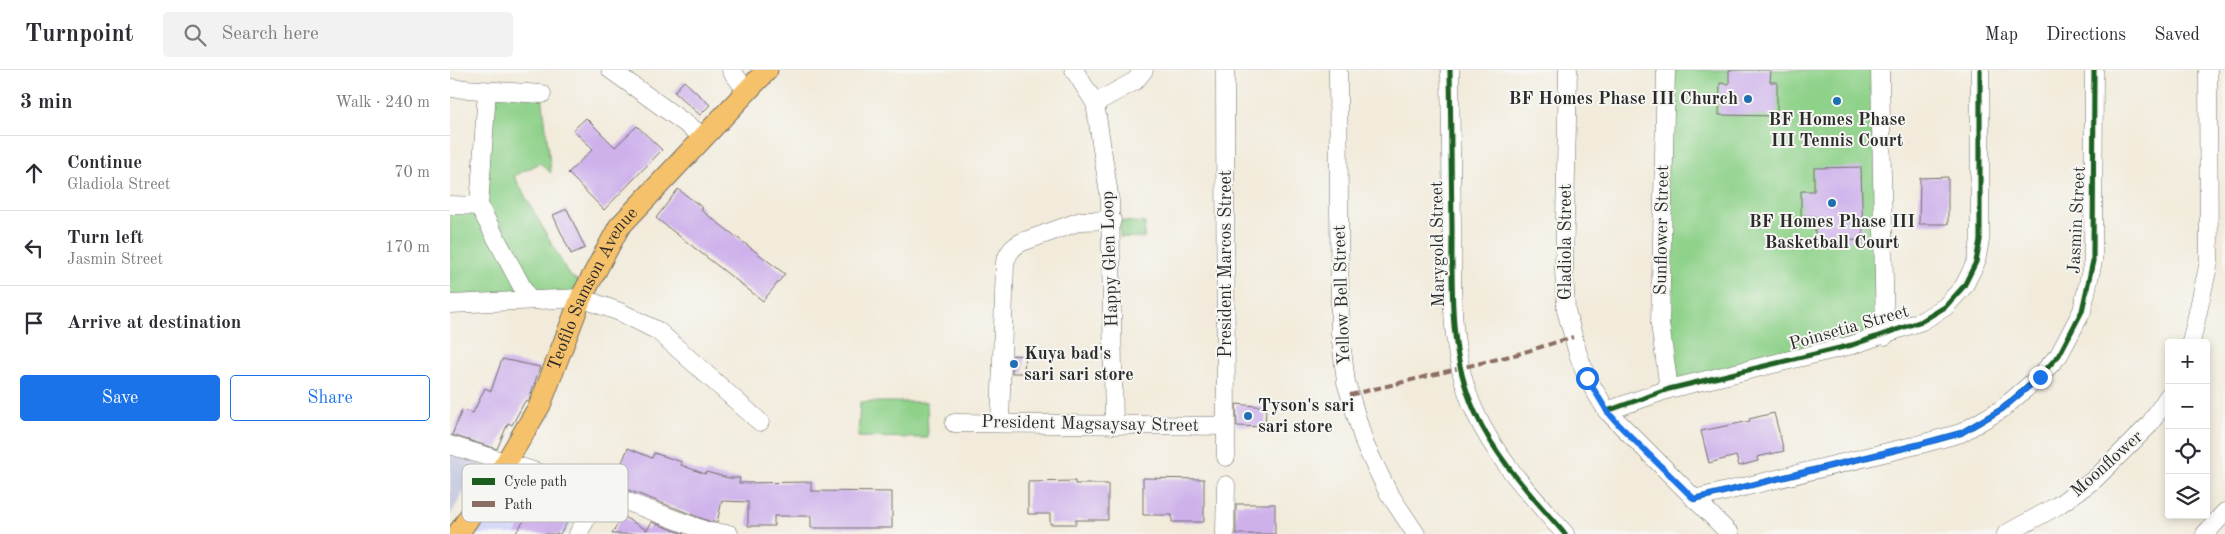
<!DOCTYPE html>
<meta charset="utf-8">
<style>
body{margin:0;font-family:"Old Standard TT",serif;background:#f2f2f3;color:#2b2b33}
.controls{position:absolute;right:15px;bottom:15px;display:grid;overflow:hidden;border-radius:5px;box-shadow:0 2px 8px #0003}
.controls button{width:45px;height:45px;display:grid;place-items:center;padding:0;border:0;border-bottom:1px solid #e1e1e2;background:#fff;color:#2b2b33;font:25px sans-serif}
.stop{position:absolute;width:15px;height:15px;margin:-11px;border:4px solid #1a73e8;border-radius:50%;background:#fff}
.stop.end{background:#1a73e8;border-color:#fff;box-shadow:0 1px 5px #0008}
.list{margin:0;padding:0;list-style:none}
h2{display:flex;justify-content:space-between;align-items:center;height:65px;margin:0;padding:0 20px;font-size:21px}
h2 small{font-size:16px;font-weight:400;color:#7c7c81}
.list li{display:grid;grid-template-columns:32px 1fr auto;gap:15px;align-items:center;box-sizing:border-box;height:75px;padding:0 20px;border-top:1px solid #e1e1e2}
.list b{display:block;font-size:19px;white-space:nowrap}
.list p{margin:0;font-size:16px;white-space:nowrap;color:#7c7c81}
.list em{font-size:16px;font-style:normal;color:#7c7c81}
.actions{display:flex;gap:10px;padding:15px 20px}
.actions a{flex:1;padding:11px 0;border:1px solid #1a73e8;border-radius:5px;text-align:center;font-size:18px;color:#1a73e8}
.actions .main{background:#1a73e8;color:#fff}
.icon{flex:none;width:28px;height:28px;fill:none;stroke:currentColor;stroke-width:2;stroke-linecap:round;stroke-linejoin:round}
.map{position:relative;flex:none;width:1775px;height:464px;overflow:hidden}
header{display:flex;align-items:center;gap:30px;box-sizing:border-box;height:70px;padding:0 25px;background:#fff;border-bottom:1px solid #e1e1e2}
header strong{font-size:24px}
nav{display:flex;gap:28px;margin-inline-start:auto;font-size:18px}
.search{width:350px;height:45px;background:#f2f2f3;display:flex;align-items:center;gap:12px;box-sizing:border-box;padding:0 18px;border-radius:5px;color:#7c7c81;font-size:19px}
main{display:flex}
aside{flex:1;background:#fff}
.map>svg:first-child{display:block}
</style>
<header>
<strong>Turnpoint</strong>
<div class="search"><svg class="icon" aria-label="search" viewBox="0 0 24 24"><circle cx="10" cy="10" r="6"/><path d="M15 15l6 6"/></svg>Search here</div>
<nav><a>Map</a><a>Directions</a><a>Saved</a></nav>
</header>
<main>
<aside>
<h2>3 min<small>Walk · 240 m</small></h2>
<ul class="list">
<li><svg class="icon" aria-label="ahead" viewBox="0 0 24 24"><path d="M12 20V5M6 11l6-6 6 6"/></svg><div><b>Continue</b><p>Gladiola Street</p></div><em>70 m</em></li>
<li><svg class="icon" aria-label="left" viewBox="0 0 24 24"><path d="M17 20v-9H6M10 6l-5 5 5 5"/></svg><div><b>Turn left</b><p>Jasmin Street</p></div><em>170 m</em></li>
<li><svg class="icon" aria-label="arrive" viewBox="0 0 24 24"><path d="M6 21V4h12l-3 4 3 4H6"/></svg><div><b>Arrive at destination</b></div></li>
</ul>
<div class="actions"><a class="main">Save</a><a>Share</a></div>
</aside>
<div class="map">
<svg width="1775" height="464" viewBox="0 0 1775 464">
<rect width="100%" height="100%" fill="#f6f6f2"/>
<filter id="ink" filterUnits="userSpaceOnUse"><feTurbulence type="fractalNoise" baseFrequency=".02" numOctaves="2"/><feDisplacementMap in="SourceGraphic" scale="10" xChannelSelector="R" yChannelSelector="G"/><feConvolveMatrix kernelMatrix="1 2 1 2 8 2 1 2 1" color-interpolation-filters="sRGB"/></filter>
<filter id="wash" filterUnits="userSpaceOnUse"><feTurbulence type="fractalNoise" baseFrequency=".0096" numOctaves="4" result="noise"/><feDisplacementMap in="SourceGraphic" scale="20" xChannelSelector="R" yChannelSelector="G"/><feGaussianBlur stdDeviation="1.12" result="paint"/><feColorMatrix in="noise" values="0 0 0 0 0 0 0 0 0 0 0 0 0 0 0 0 0 1.4 0 .05"/><feComposite in="paint" operator="in"/></filter>
<g filter="url(#wash)">
<rect width="100%" height="100%" fill="#f2ebdb"/>
<polygon fill="#d6d8f8" points="58,394 137,426 115,464 13,464"/>
<polygon fill="#bec3dd" points="0,384 31,393 0,446"/>
<g fill="#8ed189" stroke="#5c7e5a">
<polygon points="1219,0 1426,0 1430,263 1222,313 1215,278"/>
<polygon points="37,21 92,24 101,103 90,93 64,106 119,205 137,216 131,228 0,234 0,135 29,136"/>
<polygon points="670,151 695,153 694,168 670,167"/>
<polygon points="410,332 477,332 478,368 408,367"/>
</g>
<g id="blocks">
<g fill="#ceb1eb">
<polygon points="1279,0 1321,0 1320,12 1327,12 1327,46 1269,45 1270,13 1279,14"/>
<polygon points="234,11 260,35 250,45 224,22"/>
<polygon points="136,48 165,77 187,56 212,80 154,140 118,103 143,79 123,60"/>
<polygon points="1411,97 1413,170 1365,171 1365,146 1351,146 1351,121 1364,121 1364,98"/>
<polygon points="1498,107 1498,154 1469,154 1470,108"/>
<polygon points="228,119 253,138 251,140 335,204 313,231 206,148"/>
<polygon points="117,139 135,178 121,184 103,145"/>
<polygon points="563,285 575,286 574,303 562,303"/>
<polygon points="52,289 90,297 79,330 75,331 62,355 58,353 47,379 2,365 12,340 23,343 35,318 41,321"/>
<polygon points="786,334 816,337 815,357 787,356"/>
<polygon points="1324,343 1334,381 1307,387 1308,391 1289,396 1286,386 1259,393 1251,361 1300,351 1299,349"/>
<polygon points="178,378 202,388 204,383 232,392 231,395 255,404 256,402 279,408 290,408 289,413 361,412 361,421 442,422 442,458 361,458 361,446 324,446 324,456 298,456 298,432 272,431 267,452 261,452 163,414"/>
<polygon points="62,406 132,428 110,464 65,464 80,442 47,429"/>
<polygon points="693,408 754,409 754,452 722,452 722,445 693,445"/>
<polygon points="625,411 625,414 658,414 658,450 626,450 626,454 600,454 600,444 578,444 578,412"/>
<rect x="786" y="434" width="39" height="30"/>
<polygon points="172,446 197,460 202,452 234,464 162,464"/>
</g>
</g>
</g>
<g filter="url(#ink)">
<use href="#blocks" fill-opacity="0" stroke="#716e69" stroke-width="1"/>
<g fill="none" stroke-linecap="round" stroke-linejoin="round">
<defs>
<g id="minor">
<polyline points="161,0 253,66"/>
<polyline points="281,0 296,20"/>
<polyline points="624,0 645,33 660,131 664,355"/>
<polyline points="775,0 776,387"/>
<polyline points="888,0 890,263 896,312 915,375 938,422 966,464"/>
<path d="M 1000,0 C 1001,53 1001,106 1002,159 C 1002,221 999,285 1025,342 C 1046,389 1082,426 1115,464"/>
<polyline points="1118,0 1114,200 1116,240 1128,284 1137,308 1157,341 1280,464"/>
<polyline points="1216,0 1210,254 1219,319"/>
<polyline points="1430,0 1435,266"/>
<polyline points="0,18 92,24"/>
<polyline points="37,21 29,136 79,230"/>
<polyline points="645,33 685,11 694,0"/>
<polyline points="0,135 29,136"/>
<polyline points="0,234 131,228 170,242 208,261 310,352"/>
<polyline points="1741,273 1759,192 1758,0"/>
<polyline points="1157,341 1219,319 1402,275 1472,251 1495,237 1514,216 1526,192 1530,170 1530,0"/>
<polyline points="504,353 776,356"/>
<path d="M 550,353 L 555,192 C 559,182 562,177 572,172 L 631,151 L 662,150"/>
<polyline points="0,375 151,422 259,462 279,464"/>
<polyline points="1244,429 1471,374 1511,363 1552,339 1589,307 1609,285 1632,241 1643,191 1644,0"/>
<polyline points="128,464 151,422"/>
<polyline points="775,464 776,415"/>
<polyline points="1556,464 1607,436 1645,409 1699,355 1719,325"/>
<polyline points="1755,464 1775,442"/>
</g>
<g id="major">
<path id="s1" d="M 8,464 L 57,391 L 90,335 L 131,228 L 169,157 L 317,0"/>
</g>
</defs>
<use href="#minor" stroke="#716e69" stroke-width="19"/>
<use href="#major" stroke="#716e69" stroke-width="23"/>
<use href="#minor" stroke="#fff" stroke-width="18"/>
<use href="#major" stroke="#f5c16b" stroke-width="21"/>
<polyline stroke="#8d6e63" stroke-width="4" stroke-dasharray="8 4" stroke-linecap="butt" points="900,325 1068,284 1123,267"/>
<defs>
<g id="cycleway">
<path d="M 1000,0 C 1001,53 1001,106 1002,159 C 1002,221 999,285 1025,342 C 1046,389 1082,426 1115,464"/>
<polyline points="1157,341 1219,319 1402,275 1472,251 1495,237 1514,216 1526,192 1530,170 1530,0"/>
<polyline points="1244,429 1471,374 1511,363 1552,339 1589,307 1609,285 1632,241 1643,191 1644,0"/>
</g>
</defs>
<use href="#cycleway" stroke="#f6f6f2" stroke-width="8"/>
<use href="#cycleway" stroke="#1b5e20" stroke-width="5"/>
</g>
</g>
<g fill="none" stroke-linecap="round" stroke-linejoin="round" filter="url(#ink)">
<polyline stroke="#1a73e8" stroke-width="6" points="1137,308 1157,341 1170,356 1244,429 1471,374 1511,363 1552,339 1590,307"/>
</g>
<g fill="#1f6fb2" stroke="#f6f6f2" stroke-width="2">
<circle cx="1298" cy="29" r="5"/>
<circle cx="1387" cy="31" r="5"/>
<circle cx="1382" cy="133" r="5"/>
<circle cx="564" cy="294" r="5"/>
<circle cx="798" cy="346" r="5"/>
</g>
<g text-anchor="middle" dominant-baseline="central" stroke-width="4" stroke-linejoin="round" paint-order="stroke">
<g font-size="18" font-weight="bold" fill="#2b2b2b" stroke="#f6f6f2">
<text x="1288" y="29" text-anchor="end">BF Homes Phase III Church</text>
<text x="1387" y="50">BF Homes Phase<tspan x="1387" dy="21">III Tennis Court</tspan></text>
<text x="1382" y="152">BF Homes Phase III<tspan x="1382" dy="21">Basketball Court</tspan></text>
<text x="574" y="284" text-anchor="start">Kuya bad's<tspan x="574" dy="21">sari sari store</tspan></text>
<text x="808" y="336" text-anchor="start">Tyson's sari<tspan x="808" dy="21">sari store</tspan></text>
</g>
<g font-size="18" fill="#2b2b2b" stroke="#f6f6f2">
<text transform="translate(1627 150) rotate(-87)">Jasmin Street</text>
<text transform="translate(1212 160) rotate(-89)">Sunflower Street</text>
<text transform="translate(1116 172) rotate(-90)">Gladiola Street</text>
<text transform="translate(988 174) rotate(-91)">Marygold Street</text>
<text transform="translate(660 189) rotate(-92)">Happy Glen Loop</text>
<text transform="translate(776 194) rotate(-90)">President Marcos Street</text>
<text stroke="none"><textPath href="#s1" startOffset="281">Teofilo Samson Avenue</textPath></text>
<text transform="translate(892 225) rotate(-92)">Yellow Bell Street</text>
<text transform="translate(1399 258) rotate(-16)">Poinsetia Street</text>
<text transform="translate(640 354) rotate(1)">President Magsaysay Street</text>
<text transform="translate(1657 394) rotate(-42)">Moonflower</text>
</g>
</g>
<rect x="12" y="394" width="166" height="58" rx="8" fill="#f6f6f2" stroke="#b9b9b6" stroke-width="1"/>
<rect x="22" y="408" width="23" height="7" fill="#1b5e20"/>
<rect x="22" y="431" width="23" height="6" fill="#8d6e63"/>
<g font-size="14" fill="#2b2b2b">
<text x="54" y="416">Cycle path</text>
<text x="54" y="439">Path</text>
</g>
</svg>
<div class="controls">
<button>+</button>
<button>−</button>
<button><svg class="icon" aria-label="locate" viewBox="0 0 24 24"><circle cx="12" cy="12" r="6"/><path d="M12 2v4M12 18v4M2 12h4M18 12h4"/></svg></button>
<button><svg class="icon" aria-label="layers" viewBox="0 0 24 24"><path d="M12 4l9 5-9 5-9-5zM3 14l9 5 9-5"/></svg></button>
</div>
<div class="stop" style="left:1137px;top:308px"></div>
<div class="stop end" style="left:1590px;top:307px"></div>
</div>
</main>
